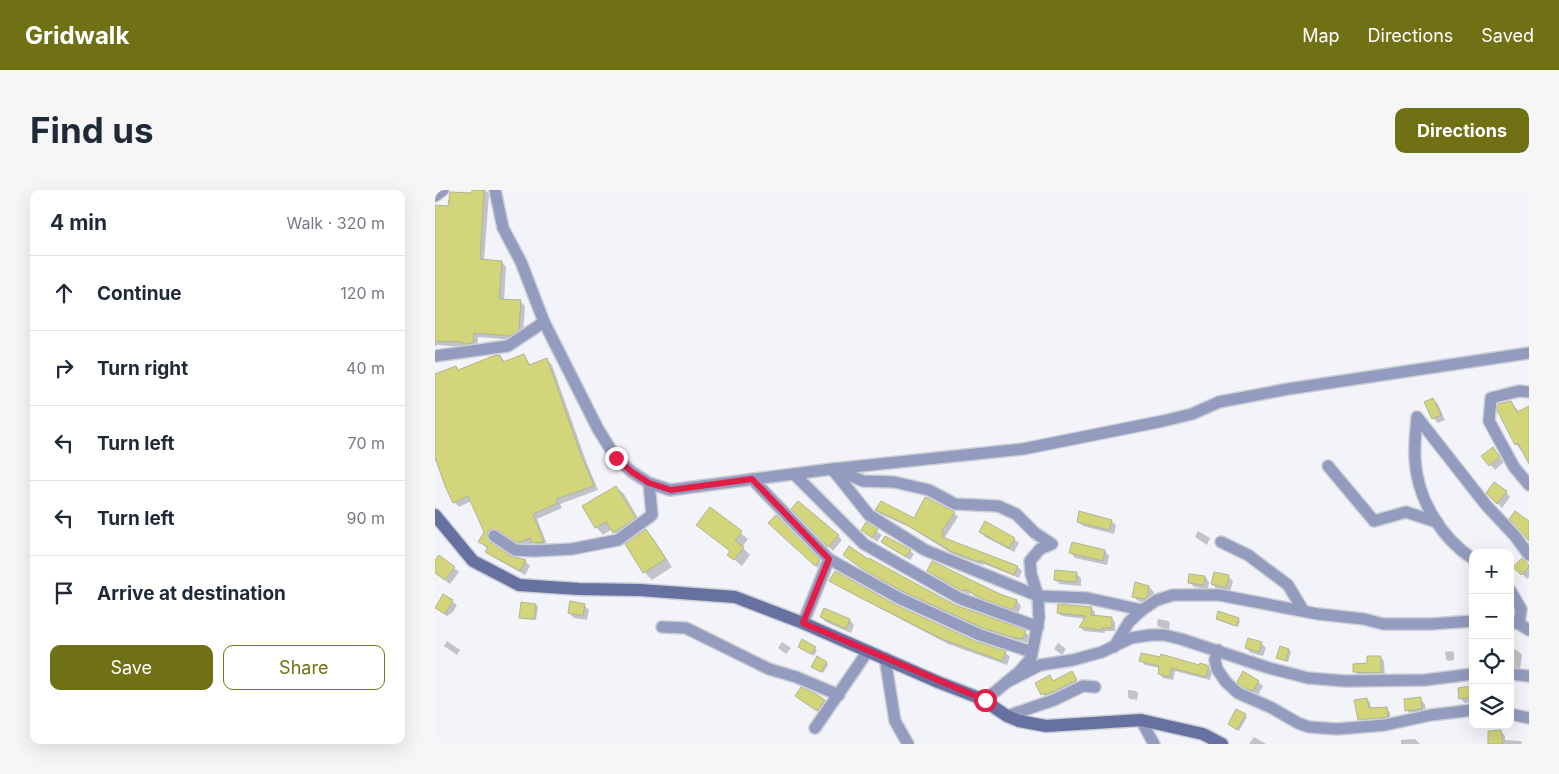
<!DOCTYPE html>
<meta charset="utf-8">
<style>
body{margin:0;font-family:Inter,sans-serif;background:#f6f6f7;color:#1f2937}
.controls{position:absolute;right:15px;bottom:15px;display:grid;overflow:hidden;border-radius:10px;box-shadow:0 5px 20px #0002}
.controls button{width:45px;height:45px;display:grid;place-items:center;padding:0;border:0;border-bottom:1px solid #e0e1e3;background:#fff;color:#1f2937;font:25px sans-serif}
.stop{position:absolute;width:15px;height:15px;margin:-11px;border:4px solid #e11d48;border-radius:50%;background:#fff}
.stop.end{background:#e11d48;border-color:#fff;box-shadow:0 1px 5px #0008}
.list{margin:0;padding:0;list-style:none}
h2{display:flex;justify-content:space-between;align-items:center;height:65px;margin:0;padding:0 20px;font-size:21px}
h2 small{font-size:16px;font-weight:400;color:#747a83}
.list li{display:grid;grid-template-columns:32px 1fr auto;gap:15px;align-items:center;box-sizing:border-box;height:75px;padding:0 20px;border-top:1px solid #e0e1e3}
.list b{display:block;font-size:19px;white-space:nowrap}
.list em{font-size:16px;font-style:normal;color:#747a83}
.actions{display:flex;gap:10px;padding:15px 20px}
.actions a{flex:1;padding:11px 0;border:1px solid #707115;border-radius:10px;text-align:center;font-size:18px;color:#707115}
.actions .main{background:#707115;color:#fff}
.icon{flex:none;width:28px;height:28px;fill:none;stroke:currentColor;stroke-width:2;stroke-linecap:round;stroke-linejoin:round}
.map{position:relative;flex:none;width:1094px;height:554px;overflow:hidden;border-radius:10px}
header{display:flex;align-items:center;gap:30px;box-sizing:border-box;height:70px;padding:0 25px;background:#707115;color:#fff}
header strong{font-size:24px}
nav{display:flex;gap:28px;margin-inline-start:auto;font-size:18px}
.intro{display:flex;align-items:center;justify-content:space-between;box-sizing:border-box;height:120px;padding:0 30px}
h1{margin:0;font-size:35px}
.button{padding:12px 22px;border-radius:10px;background:#707115;color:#fff;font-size:18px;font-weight:700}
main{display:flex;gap:30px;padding:0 30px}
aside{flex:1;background:#fff;border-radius:10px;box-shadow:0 5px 20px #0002}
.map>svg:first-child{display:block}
</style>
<header>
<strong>Gridwalk</strong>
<nav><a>Map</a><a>Directions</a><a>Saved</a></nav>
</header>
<div class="intro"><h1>Find us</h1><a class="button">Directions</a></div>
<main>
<aside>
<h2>4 min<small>Walk · 320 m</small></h2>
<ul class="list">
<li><svg class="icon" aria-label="ahead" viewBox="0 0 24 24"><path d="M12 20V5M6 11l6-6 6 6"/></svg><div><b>Continue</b></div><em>120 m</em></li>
<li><svg class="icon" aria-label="right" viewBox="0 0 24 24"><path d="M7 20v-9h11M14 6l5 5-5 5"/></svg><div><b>Turn right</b></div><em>40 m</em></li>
<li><svg class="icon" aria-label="left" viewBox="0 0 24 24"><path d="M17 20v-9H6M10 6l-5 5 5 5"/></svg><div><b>Turn left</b></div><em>70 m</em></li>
<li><svg class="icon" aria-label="left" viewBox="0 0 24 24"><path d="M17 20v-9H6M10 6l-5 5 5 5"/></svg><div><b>Turn left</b></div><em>90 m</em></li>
<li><svg class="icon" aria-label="arrive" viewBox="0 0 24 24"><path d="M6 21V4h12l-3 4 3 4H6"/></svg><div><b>Arrive at destination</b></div></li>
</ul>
<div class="actions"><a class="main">Save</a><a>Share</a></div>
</aside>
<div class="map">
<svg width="1094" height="554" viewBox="0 0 1094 554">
<rect width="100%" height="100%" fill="#f2f4fa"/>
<g fill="#0003">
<polygon points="38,0 50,0 54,4 49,71 67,72 71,77 69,111 85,111 90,116 88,144 80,150 43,147 43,158 2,155 0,157 0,16 14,17 38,5"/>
<polygon points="89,165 96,176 112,170 117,175 151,271 163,300 125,314 127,318 102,329 113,357 103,358 99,353 88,357 69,344 61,344 58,346 56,352 58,356 76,368 90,371 95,376 90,385 56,366 52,362 53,359 45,352 50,342 36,311 24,317 19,312 3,271 0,272 0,183 2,185 21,178 24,181 65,166 71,173"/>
<polygon points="998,209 1003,214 1010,230 1003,233 998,228"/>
<polygon points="1076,212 1084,222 1094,217 1094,271 1081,254"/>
<polygon points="1058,258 1069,272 1060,280 1048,266"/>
<polygon points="181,297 189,304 207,335 187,350 177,339 168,345 161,337"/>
<polygon points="1052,302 1071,302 1075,307 1067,318"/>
<polygon points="275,319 313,349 307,357 315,365 307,376 294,365 296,362 263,335"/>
<polygon points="358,319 403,346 407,350 398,361"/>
<polygon points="441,320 480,329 519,323 523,327 510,347 513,349 512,350 583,377 587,381 584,388 549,374 548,375 519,365 476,338 446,324"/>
<polygon points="341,327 388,376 385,380 340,338"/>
<polygon points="676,331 681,335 679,344 648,336 643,332"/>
<polygon points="431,334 447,345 442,352 432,344"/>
<polygon points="211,341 218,348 237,377 217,390 209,382 191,355"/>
<polygon points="763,341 775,348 772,355 760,347"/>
<polygon points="546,342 579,349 584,353 579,362 550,347"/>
<polygon points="451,355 475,361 479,364 475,370"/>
<polygon points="670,361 674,366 672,375 640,368 636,363"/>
<polygon points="414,369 433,371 520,416 590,442 595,446 593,453 554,442 473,406 435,384"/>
<polygon points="0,372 19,378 24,382 15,394 0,383"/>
<polygon points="1080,377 1094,377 1094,387 1092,389"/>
<polygon points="493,381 582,411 586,416 583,424 551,412 535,403 533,405 498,385"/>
<polygon points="641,383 646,388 646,396 625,394 620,390"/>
<polygon points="793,386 798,391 795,402 782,399 777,394"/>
<polygon points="770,387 774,392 773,399 759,397 754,392"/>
<polygon points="396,390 460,416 542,453 570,462 575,467 572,475 513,454 401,395"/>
<polygon points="701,394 714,397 719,402 717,412 715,414 703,411 698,406"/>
<polygon points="17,411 22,415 18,422 12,426 1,418"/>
<polygon points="101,415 103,417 101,430 87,429 85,427"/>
<polygon points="149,415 154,420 152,430 139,428 134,423"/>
<polygon points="656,418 660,422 660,427 676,428 680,432 680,441 670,441 670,443 649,441 645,437 651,429 627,426 623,423"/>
<polygon points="386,427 415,430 419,435 416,443 391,432"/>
<polygon points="723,429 733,431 735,433 734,439 724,437 722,435"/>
<polygon points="782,429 803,429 805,431 803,437"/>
<polygon points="12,451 25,460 22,465 9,456"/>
<polygon points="367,451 382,460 379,466 364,457"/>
<polygon points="347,452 356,458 351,464 343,458"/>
<polygon points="623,453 631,459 627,465 619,459"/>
<polygon points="826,453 831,458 828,466 816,463 811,458"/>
<polygon points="1075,459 1082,460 1087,465 1085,479 1075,477"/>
<polygon points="854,460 856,462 853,472 843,468"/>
<polygon points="1017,461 1019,463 1019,470 1013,471 1011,469 1010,462"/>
<polygon points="945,467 949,471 950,487 924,486 920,482"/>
<polygon points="706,471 773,477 777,481 775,490 740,481 738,490 728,488 724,484 725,478 710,475"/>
<polygon points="391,473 393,475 388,483 377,477"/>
<polygon points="636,482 645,495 612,509 601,494 614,486 619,491"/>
<polygon points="803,492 823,492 828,496 823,505 813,501"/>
<polygon points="1075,495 1078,497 1078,510 1075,510"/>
<polygon points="1035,497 1038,500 1038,512 1030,513 1025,508"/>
<polygon points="693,500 701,501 703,503 702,510 695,509 693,507"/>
<polygon points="362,506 389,510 393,514 386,524"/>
<polygon points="932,509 935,512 936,519 952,519 955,522 955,529 927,532 924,529"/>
<polygon points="985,509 990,514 991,523 976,525 972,520"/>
<polygon points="802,520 812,527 804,541 796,536"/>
<polygon points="1066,541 1070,546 1070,550 1086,551 1088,554 1054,554 1054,543"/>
<polygon points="819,547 831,554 814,554"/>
<polygon points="980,549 985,554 966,554 966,550"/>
</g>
<g fill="#d2d579" stroke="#b3b495">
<polygon points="37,0 49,0 45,69 67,71 64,109 86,110 84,140 75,146 39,143 38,153 31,154 27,154 27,152 0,151 0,15 13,16 15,2 37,3"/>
<polygon points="89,164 94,175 112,168 146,265 159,296 121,309 123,313 98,324 109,352 97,353 95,348 82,353 63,340 56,339 53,341 52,346 55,352 76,366 91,370 85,381 50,362 53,357 43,352 49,342 33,306 18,313 10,296 0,267 0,184 21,176 23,180 58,166 65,165 68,172"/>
<polygon points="998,208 1006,225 997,229 989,212"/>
<polygon points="1076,211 1082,222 1094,216 1094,274 1083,253 1080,255 1062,220 1063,214"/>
<polygon points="1058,257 1065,267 1054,276 1046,266"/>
<polygon points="1059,292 1072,301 1062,314 1051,303"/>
<polygon points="181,296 201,328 178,343 171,332 160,338 147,316"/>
<polygon points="490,307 520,322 506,342 509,343 507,347 583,376 579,385 544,370 544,372 513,360 513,359 470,334 440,320 446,311 479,328"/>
<polygon points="363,311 404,345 393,357 356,319"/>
<polygon points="275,317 307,341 300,351 309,357 299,370 292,365 295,361 261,335"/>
<polygon points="644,321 677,330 674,340 642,332"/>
<polygon points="1080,321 1094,331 1094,351 1074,329"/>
<polygon points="341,325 385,370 380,376 333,333"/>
<polygon points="550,331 580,348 574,358 544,342"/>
<polygon points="431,332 443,339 437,348 426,340"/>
<polygon points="211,339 231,369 208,383 190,354"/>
<polygon points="450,346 476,360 471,367 446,352"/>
<polygon points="637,352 670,360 668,371 634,363"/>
<polygon points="414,356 433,369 434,368 520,415 591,440 588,449 576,447 548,438 467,401 429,380 408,365"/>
<polygon points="4,365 20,377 10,390 0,383 0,370"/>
<polygon points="1087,368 1094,375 1094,377 1086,385 1078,377"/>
<polygon points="497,371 565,404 582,410 578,420 545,408 530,399 527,401 492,381"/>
<polygon points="620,380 642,382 641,392 619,390"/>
<polygon points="400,381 461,415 542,452 571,461 567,471 507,449 424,407 394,391"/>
<polygon points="779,382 794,385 791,398 776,394"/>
<polygon points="754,384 770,386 769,395 753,393"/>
<polygon points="700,392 714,396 712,408 709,409 697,407"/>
<polygon points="8,404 18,410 10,424 0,418"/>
<polygon points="135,411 150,414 148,426 133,423"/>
<polygon points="86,412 101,414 99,429 84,428"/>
<polygon points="623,414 657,417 656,425 677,427 677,438 667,438 667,440 644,437 651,426 622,423"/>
<polygon points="389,418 415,429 411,439 385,427"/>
<polygon points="783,421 804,428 801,436 781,429"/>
<polygon points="813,448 827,452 824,462 810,458"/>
<polygon points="367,449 381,457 376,464 363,457"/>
<polygon points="845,456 854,459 851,471 841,468"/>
<polygon points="706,463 725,467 726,464 764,475 765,473 774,476 771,487 736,478 735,487 723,484 724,476 704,471"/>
<polygon points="382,466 392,472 386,482 376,477"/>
<polygon points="932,466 946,466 946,483 918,482 918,474 932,473"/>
<polygon points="637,481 642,490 611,505 610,503 606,505 600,493 615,485 618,491"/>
<polygon points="808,481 824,491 818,501 807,497 802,492"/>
<polygon points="1035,496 1037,507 1024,509 1023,498"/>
<polygon points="366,497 381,504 390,510 382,521 360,506"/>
<polygon points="986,507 987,519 970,521 969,509"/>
<polygon points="932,508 934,518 952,517 953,527 923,530 919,510"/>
<polygon points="801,519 811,524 802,540 793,534"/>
<polygon points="1066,540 1068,554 1053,554 1053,541"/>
</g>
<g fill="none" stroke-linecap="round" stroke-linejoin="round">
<defs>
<g id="street">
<polyline points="60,0 68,38 86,72 109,132 163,239 181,268 197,282 214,293 235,300 397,279 588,259 728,231 757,224 784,212 853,199 1094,163"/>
<polyline points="0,6 8,0"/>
<polyline points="0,166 73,156 109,132"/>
<polyline points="1094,202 1084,201 1056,208 1054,231 1079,277 1094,295"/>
<polyline points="893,276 939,331 971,322 1002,332"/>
<polyline points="399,279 428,291 459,292 494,300 520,314 563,316 581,324 600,343 617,354 605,359 595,371 596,384 603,406 604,428 596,468 584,482 550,510"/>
<polyline points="398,280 434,325 490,360 603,406 652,408 707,420"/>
<polyline points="359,284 429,354 524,408 603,437"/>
<polyline points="317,289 394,369 464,408 545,445 597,462"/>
<polyline points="59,346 80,360 99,361 137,359 183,350 217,325 214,293"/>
<polyline points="786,352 813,365 853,395 868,420"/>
<path d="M 1038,369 C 1005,347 982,308 980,269 C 979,255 981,241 982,227 L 1051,315 L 1080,346 L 1094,365"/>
<polyline points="1075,400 1086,419 1084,434"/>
<polyline points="1075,432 1084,434 1094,440"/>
<polyline points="368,433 394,369"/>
<polyline points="227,437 251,438 334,479 361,487 404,505"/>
<polyline points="679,457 694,432 707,420 722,410 738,405 784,405 883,424 929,429 948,434 996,434 1038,431"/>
<polyline points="783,460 780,470 782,479 791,492 803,503 837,518 863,533 874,537 902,539 950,535 996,525 1038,520"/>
<polyline points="450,468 460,531 473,554"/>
<polyline points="1075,484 1094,486"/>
<polyline points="572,492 605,475 638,470 667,462 696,448 715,445 729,445 746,449 834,478 873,488 910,491 990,490 1038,484"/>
<polyline points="1075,524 1094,528"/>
<polyline points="572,526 619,510 648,496 660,497"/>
<polyline points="706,530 719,554"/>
<polyline points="380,538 433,461"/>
</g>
<polyline id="secondary" points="0,325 38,371 84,395 144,399 205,400 300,407 368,433 503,492 547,509 572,526 584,531 611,536 706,530 768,544 787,554"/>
</defs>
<use href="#street" stroke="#cdcfd6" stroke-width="14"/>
<use href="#secondary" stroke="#cdcfd6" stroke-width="15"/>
<use href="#street" stroke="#939bbe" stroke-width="11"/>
<use href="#secondary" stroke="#6670a1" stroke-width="12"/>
</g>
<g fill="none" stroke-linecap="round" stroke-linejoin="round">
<polyline stroke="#e11d48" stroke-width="6" points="181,268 197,282 214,293 236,300 317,289 394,369 368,433 550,510"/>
</g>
</svg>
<div class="controls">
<button>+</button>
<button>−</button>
<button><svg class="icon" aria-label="locate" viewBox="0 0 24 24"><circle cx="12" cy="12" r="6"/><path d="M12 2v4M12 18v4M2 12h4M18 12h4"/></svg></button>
<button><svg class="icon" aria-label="layers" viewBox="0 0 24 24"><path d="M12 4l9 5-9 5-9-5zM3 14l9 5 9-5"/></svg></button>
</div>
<div class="stop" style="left:550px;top:510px"></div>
<div class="stop end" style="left:181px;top:268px"></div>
</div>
</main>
